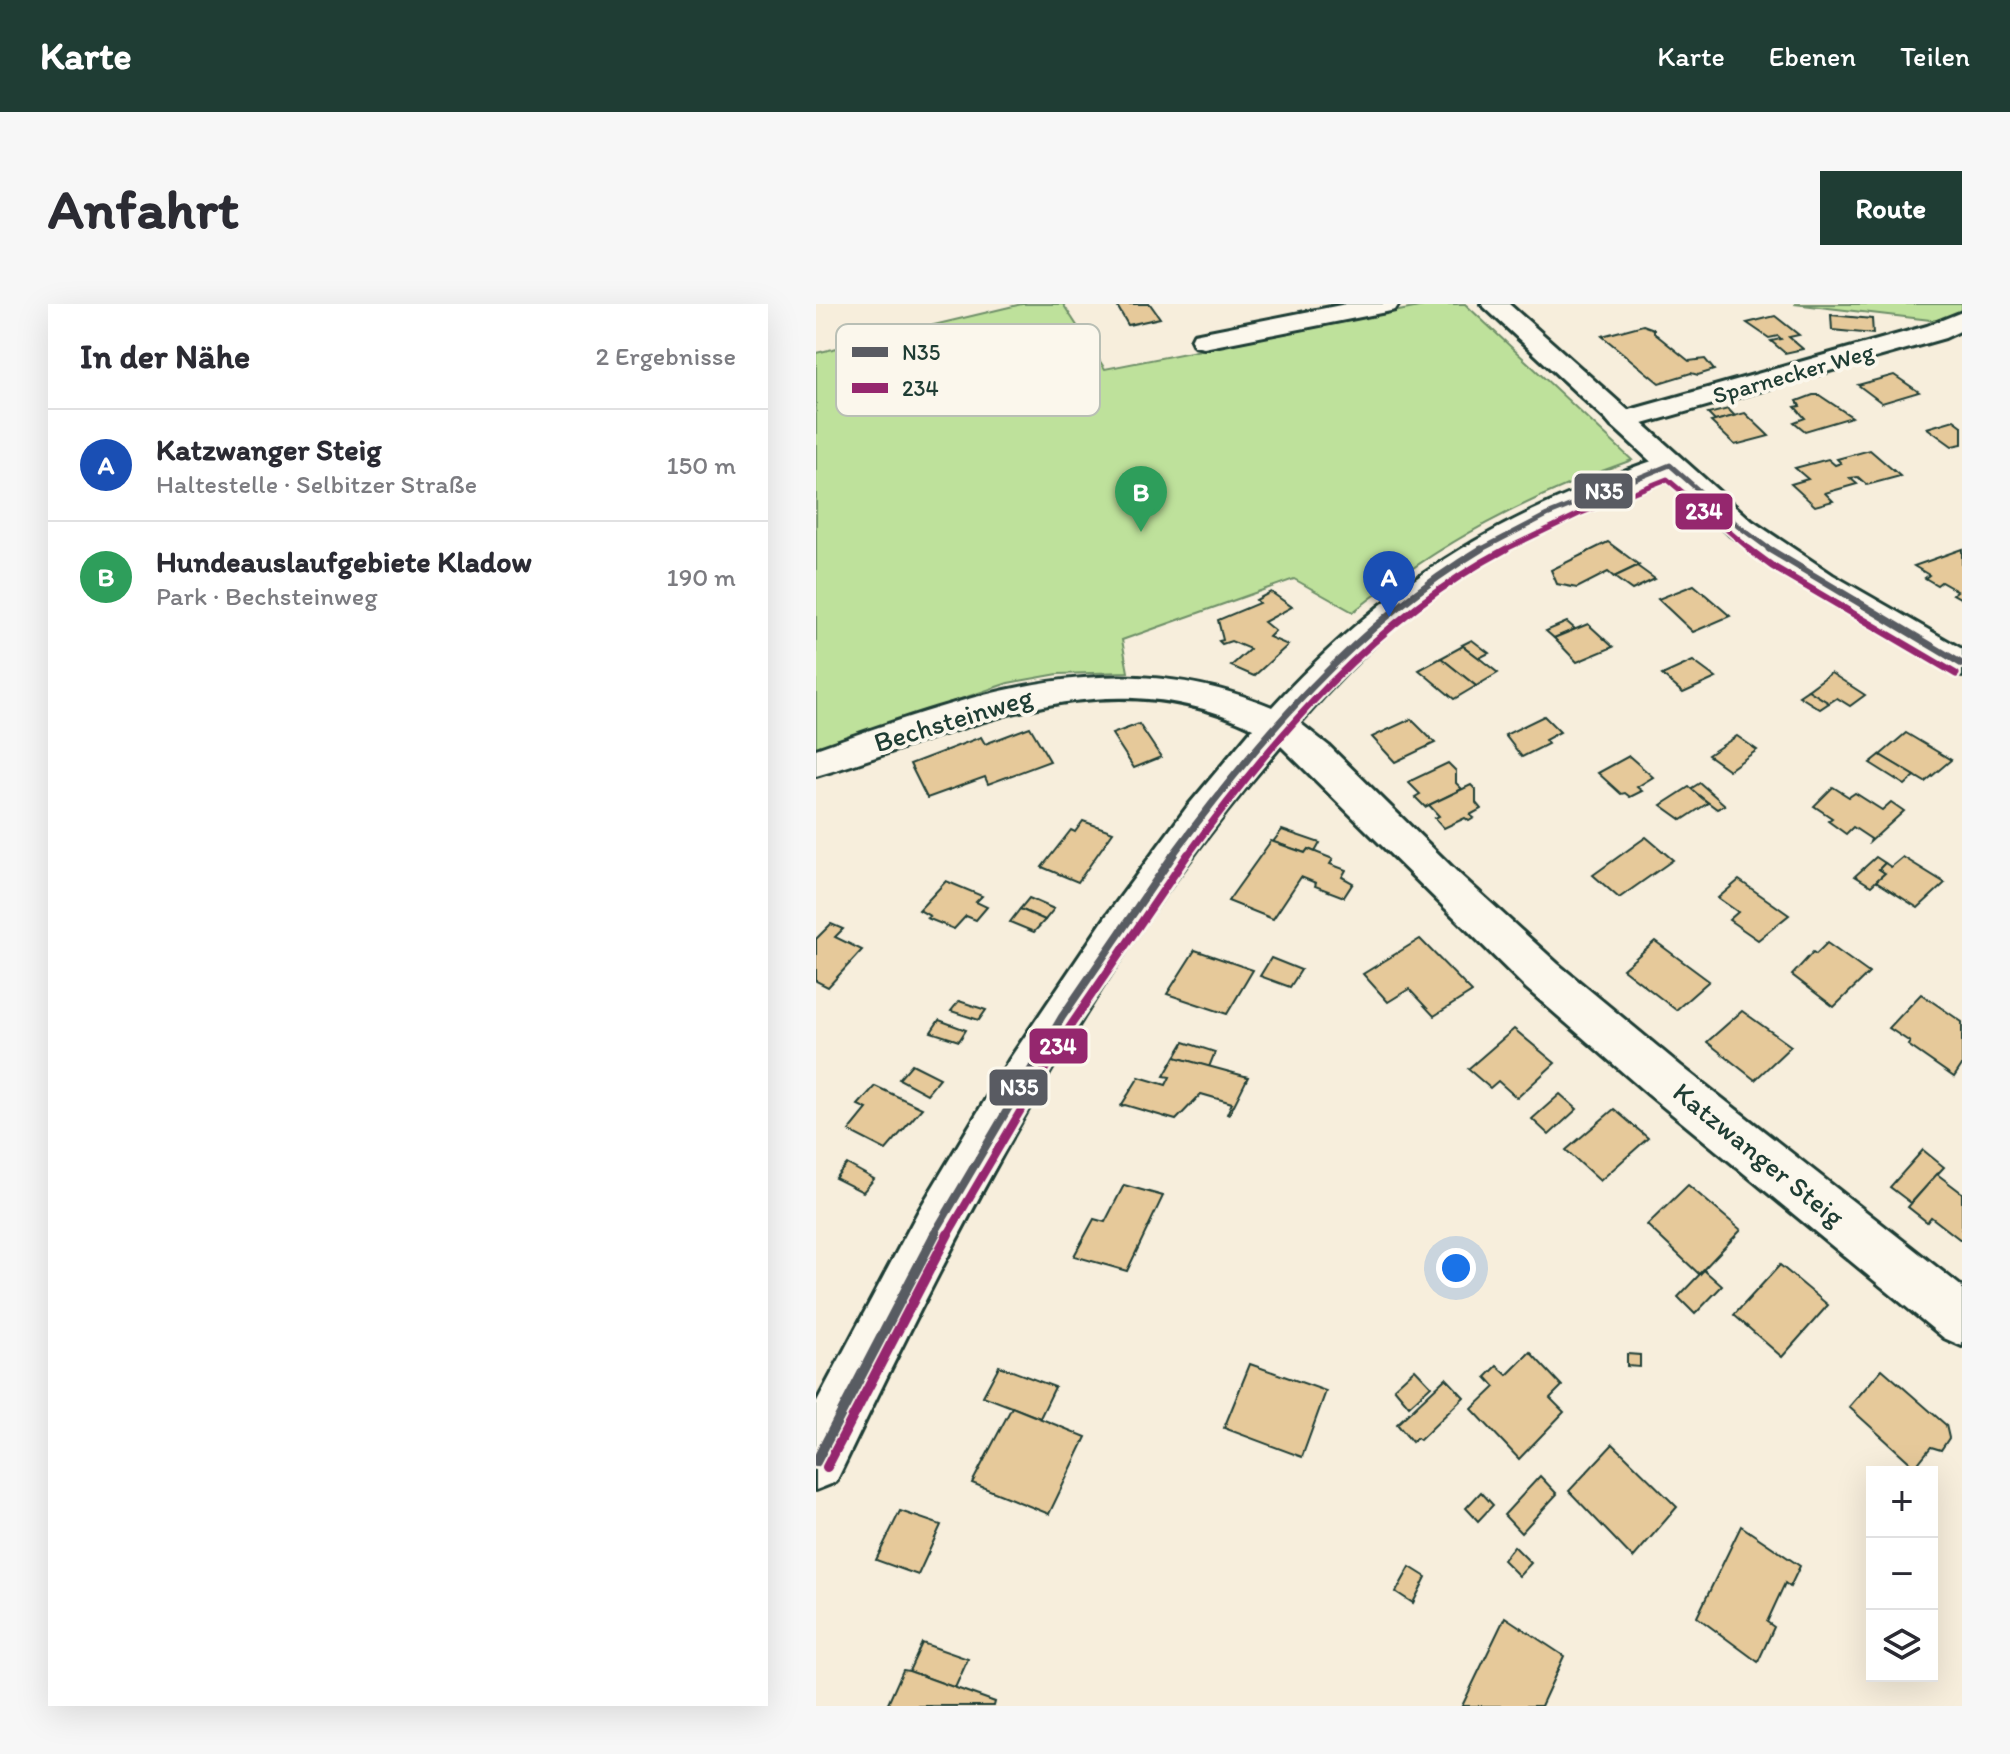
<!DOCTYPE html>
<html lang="de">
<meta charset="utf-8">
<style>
body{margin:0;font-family:Itim,sans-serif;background:#f7f7f7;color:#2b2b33}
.controls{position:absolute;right:24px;bottom:24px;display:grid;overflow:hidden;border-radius:0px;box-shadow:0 8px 32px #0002}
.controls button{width:72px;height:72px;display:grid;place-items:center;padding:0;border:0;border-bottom:2px solid #e1e1e2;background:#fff;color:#2b2b33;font:40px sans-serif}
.you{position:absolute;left:640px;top:964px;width:28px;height:28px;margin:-20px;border:6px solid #fff;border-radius:50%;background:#1a73e8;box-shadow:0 0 0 12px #1a73e833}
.badge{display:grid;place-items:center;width:52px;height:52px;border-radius:50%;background:#1f3d34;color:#fff;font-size:26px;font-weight:700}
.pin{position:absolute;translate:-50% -66px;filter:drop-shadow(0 2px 4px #0008)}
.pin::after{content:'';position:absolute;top:42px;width:28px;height:24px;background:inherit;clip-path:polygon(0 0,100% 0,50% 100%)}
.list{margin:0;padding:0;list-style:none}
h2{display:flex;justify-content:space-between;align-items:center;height:104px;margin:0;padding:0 32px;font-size:34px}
h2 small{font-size:26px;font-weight:400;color:#7c7c81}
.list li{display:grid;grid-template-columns:52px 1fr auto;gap:24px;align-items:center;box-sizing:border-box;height:112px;padding:0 32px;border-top:2px solid #e1e1e2}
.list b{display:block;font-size:30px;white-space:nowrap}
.list p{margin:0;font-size:26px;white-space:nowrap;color:#7c7c81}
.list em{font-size:26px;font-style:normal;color:#7c7c81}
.icon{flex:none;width:44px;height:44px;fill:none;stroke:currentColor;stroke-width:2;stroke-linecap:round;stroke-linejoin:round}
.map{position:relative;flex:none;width:1146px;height:1402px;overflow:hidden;border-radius:0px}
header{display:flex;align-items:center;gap:48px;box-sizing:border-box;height:112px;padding:0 40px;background:#1f3d34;color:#fff}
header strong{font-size:38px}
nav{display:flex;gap:44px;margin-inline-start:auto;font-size:28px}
.intro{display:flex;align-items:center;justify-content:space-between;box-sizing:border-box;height:192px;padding:0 48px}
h1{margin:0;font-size:56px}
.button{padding:20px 36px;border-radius:0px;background:#1f3d34;color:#fff;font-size:28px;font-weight:700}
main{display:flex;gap:48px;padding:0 48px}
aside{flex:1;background:#fff;border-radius:0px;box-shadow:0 8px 32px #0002}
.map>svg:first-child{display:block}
</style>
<header>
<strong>Karte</strong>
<nav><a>Karte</a><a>Ebenen</a><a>Teilen</a></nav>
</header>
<div class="intro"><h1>Anfahrt</h1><a class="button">Route</a></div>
<main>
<aside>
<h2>In der Nähe<small>2 Ergebnisse</small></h2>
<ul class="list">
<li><span class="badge" style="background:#1a4fb4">A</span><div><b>Katzwanger Steig</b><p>Haltestelle · Selbitzer Straße</p></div><em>150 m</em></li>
<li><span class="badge" style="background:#2e9e5b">B</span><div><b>Hundeauslaufgebiete Kladow</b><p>Park · Bechsteinweg</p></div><em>190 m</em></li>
</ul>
</aside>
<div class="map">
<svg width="1146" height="1402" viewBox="0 0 1146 1402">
<rect width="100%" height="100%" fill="#f7eedc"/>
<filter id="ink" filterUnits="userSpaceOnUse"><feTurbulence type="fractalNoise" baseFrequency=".0125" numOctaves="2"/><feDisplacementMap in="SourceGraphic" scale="16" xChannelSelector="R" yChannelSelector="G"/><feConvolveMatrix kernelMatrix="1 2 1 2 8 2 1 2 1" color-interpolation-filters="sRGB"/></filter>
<g filter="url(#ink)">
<g fill="#bee19b" stroke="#6e8f68" stroke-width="2">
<path d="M 206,0 L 247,0 L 289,65 L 618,0 L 649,0 L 816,156 C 708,194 627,237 537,308 L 478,275 L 306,336 L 312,368 L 242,370 L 192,379 L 0,444 L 0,49 Z"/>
<polygon points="978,0 1146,0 1146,30 1123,17"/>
</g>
<g fill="#e6c99a" stroke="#1f3d34" stroke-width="2">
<polygon points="300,0 334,0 344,14 312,21"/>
<polygon points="1015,11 1056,15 1057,30 1016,26"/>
<polygon points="959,12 983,31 973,33 987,45 969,49 955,37 965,35 962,32 953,34 931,19"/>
<polygon points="827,21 838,25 838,29 873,57 889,55 898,66 882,71 875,69 843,79 786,32"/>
<polygon points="1078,71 1103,88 1066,99 1042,81"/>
<polygon points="997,91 1003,91 1036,113 989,127 978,118 989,114 979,103 984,102 981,97"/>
<polygon points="912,105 919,112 899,117 892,110"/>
<polygon points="929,109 953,132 919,141 895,118"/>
<polygon points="1138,116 1146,122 1146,140 1136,142 1111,124"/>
<polygon points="1054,146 1084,172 1051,181 1042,173 1034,174 1041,180 1009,189 1017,197 999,202 975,180 992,175 979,164 1012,155 1019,161 1025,159 1021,155"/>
<polygon points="792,238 823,261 798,273 792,268 761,284 741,280 735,266"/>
<polygon points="1146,245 1146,295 1137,290 1141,287 1125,278 1121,281 1109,274 1113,271 1098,262"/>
<polygon points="821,262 839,275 816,286 798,273"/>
<polygon points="878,281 914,312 877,328 842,295"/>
<polygon points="455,288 476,303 448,318 459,327 453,333 472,341 438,372 415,362 434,345 415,337 406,340 403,337 407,336 402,316 443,299 440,296"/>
<polygon points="751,318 759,325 738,334 730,327"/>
<polygon points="772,320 797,343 761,358 738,334"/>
<polygon points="656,336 673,349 663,354 646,341"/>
<polygon points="647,342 663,354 682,369 660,382 625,354"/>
<polygon points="625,354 660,382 638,395 603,366"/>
<polygon points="877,357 900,374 867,389 846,371"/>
<polygon points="1015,369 1049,391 1034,402 1021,394 1013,399 992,386"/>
<polygon points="992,386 1013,399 1004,405 983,392"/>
<polygon points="728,412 744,428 729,436 732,440 706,453 689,431"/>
<polygon points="595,415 619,439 579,458 556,433"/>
<polygon points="323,420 345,453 318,464 296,430"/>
<polygon points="214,423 234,457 172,480 169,473 111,494 94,460 165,433 169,440"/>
<polygon points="1090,429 1135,456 1109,478 1064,451"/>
<polygon points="921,432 941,446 913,466 892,451"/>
<polygon points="1064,451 1099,472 1089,481 1054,459"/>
<polygon points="813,452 837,473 821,483 826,487 814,493 809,489 805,490 782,469"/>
<polygon points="632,459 640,467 640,479 646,485 609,503 599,493 604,490 592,478"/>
<polygon points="884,479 909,501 901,505 874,485"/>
<polygon points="655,481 660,486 660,499 665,505 654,511 658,514 653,517 649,514 628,524 619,514 623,512 613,501"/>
<polygon points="873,483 892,499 866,516 845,501"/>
<polygon points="1017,483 1033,493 1039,489 1066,506 1075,498 1088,507 1054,538 1055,535 1037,523 1030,530 1012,517 1016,514 998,502"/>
<polygon points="267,517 297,528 262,578 226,563 255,526 259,528"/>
<polygon points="466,526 504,539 499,548 492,545 489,549 457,538"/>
<polygon points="830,533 857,556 803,594 777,571"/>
<polygon points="455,537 489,549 492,545 517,555 514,560 530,566 526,573 537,579 528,593 499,582 500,579 485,573 457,615 412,597"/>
<polygon points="1060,553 1069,559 1063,565 1069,569 1055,582 1039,572"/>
<polygon points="1087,553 1129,579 1102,604 1060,577 1069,569 1063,565 1069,559 1075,563"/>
<polygon points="923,576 973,611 942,636 913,616 922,608 902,594"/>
<polygon points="130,577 166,592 160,598 171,603 160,616 150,612 138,625 111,614 114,612 103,606"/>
<polygon points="213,594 238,605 229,616 204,605"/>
<polygon points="204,605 229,616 218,628 194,618"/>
<polygon points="15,620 27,625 19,633 46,646 12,683 0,677 0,635"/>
<polygon points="604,635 656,688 618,712 593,685 572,698 547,670"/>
<polygon points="839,637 893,677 860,706 807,665"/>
<polygon points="1011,639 1053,669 1018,703 976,671 997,648 1000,650"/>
<polygon points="379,646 437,666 411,710 351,690"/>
<polygon points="455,654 485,666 474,683 444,672"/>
<polygon points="1105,690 1146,718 1146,761 1138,773 1092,741 1094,738 1073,724"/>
<polygon points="143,697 170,706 163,716 135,707"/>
<polygon points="926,707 975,742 939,776 891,738"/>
<polygon points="123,716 150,726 143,737 115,728"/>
<polygon points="698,725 739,759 701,794 682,777 674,784 652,765"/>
<polygon points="368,738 399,748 393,763 359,753"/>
<polygon points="359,753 432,773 413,811 411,810 416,799 385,790 360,816 309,801 305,802 323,773 350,781 354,773 348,772"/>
<polygon points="96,760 124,774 111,790 83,775"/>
<polygon points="59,782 106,804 70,846 33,827 51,805 42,801"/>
<polygon points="744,790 761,805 733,831 716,815"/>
<polygon points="798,805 832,834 784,877 750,846"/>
<polygon points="1107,846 1128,863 1095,899 1074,883"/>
<polygon points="31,860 58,875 47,888 19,874"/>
<polygon points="1121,870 1146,889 1146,937 1115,913 1111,918 1092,903"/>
<polygon points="308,881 347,892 311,967 258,952 278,915 289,918"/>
<polygon points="872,881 925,926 883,970 831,921"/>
<polygon points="964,961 1012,1001 966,1053 918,1011"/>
<polygon points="888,966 906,982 879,1010 862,993"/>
<polygon points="714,1048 746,1082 734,1094 748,1108 703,1155 656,1105 679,1083 670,1073 681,1062 691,1071"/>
<polygon points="811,1050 824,1051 824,1063 811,1062"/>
<polygon points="434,1060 510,1087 486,1153 408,1124"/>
<polygon points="183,1062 239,1083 224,1114 167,1092"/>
<polygon points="599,1065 615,1082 593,1102 578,1084"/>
<polygon points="1066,1065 1130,1121 1133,1134 1125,1146 1115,1143 1099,1163 1033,1103"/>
<polygon points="630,1074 648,1093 604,1136 601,1134 596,1138 581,1120"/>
<polygon points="196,1103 270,1133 233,1210 156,1179"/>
<polygon points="797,1140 861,1203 817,1254 753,1187"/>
<polygon points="724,1172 741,1190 705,1229 688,1211"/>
<polygon points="665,1188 677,1201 662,1217 650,1204"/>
<polygon points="84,1207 125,1221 102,1271 60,1256"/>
<polygon points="925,1222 984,1262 974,1283 969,1279 951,1318 958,1323 942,1358 881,1313"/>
<polygon points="698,1242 715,1259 703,1272 687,1256"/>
<polygon points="594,1263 610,1273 597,1299 580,1288"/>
<polygon points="689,1313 748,1352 725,1402 646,1402"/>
<polygon points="106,1339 152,1355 139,1384 93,1367"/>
<polygon points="87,1366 93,1367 179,1398 178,1402 71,1402"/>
</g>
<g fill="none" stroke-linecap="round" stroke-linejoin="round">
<defs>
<g id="minor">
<polygon points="530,0 583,0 579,6 570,8 388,44 378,42 375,36 378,30 388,28"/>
<polygon points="1146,8 1146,26 1129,34 806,126 796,123 791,117 796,111 1111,22"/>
<path d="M 854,152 L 865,155 L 869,161 L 865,167 C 804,191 742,214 684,247 C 609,290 541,353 484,419 L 513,442 L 641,568 L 742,660 L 865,762 L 1146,983 L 1146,1042 L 1128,1034 L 833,791 L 711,685 L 465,442 C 277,659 143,921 20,1178 L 0,1186 L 0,1099 L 103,906 L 193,756 L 291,611 L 371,503 L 437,424 C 284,350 145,430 0,472 L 0,445 C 153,391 297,337 456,403 C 546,304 644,234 768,184 C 796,172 825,159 854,152 Z"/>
</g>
<polygon id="major" points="665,0 693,0 936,217 1017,271 1146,345 1146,372 1134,368 994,285 914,231"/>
</defs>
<use href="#minor" stroke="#1f3d34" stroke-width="6"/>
<use href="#major" stroke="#1f3d34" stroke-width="6"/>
<use href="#minor" fill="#fbf7ec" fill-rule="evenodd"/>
<use href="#major" fill="#fbf7ec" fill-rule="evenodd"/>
<defs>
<polyline id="bus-1-far3" points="662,247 731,211 854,161 925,224 956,247"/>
<g id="bus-1-far2">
<polyline points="953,245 1146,360"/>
<path d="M 356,552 C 442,436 540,320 665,245"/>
</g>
<polyline id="bus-1-far1" points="117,932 246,713 358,550"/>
<polyline id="bus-1" points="0,1158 119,930"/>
<polyline id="bus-2-far3" points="686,247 763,210 851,175 936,247"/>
<g id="bus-2-far2">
<polyline points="933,245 956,262 1140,370"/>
<path d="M 371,552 C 457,434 559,314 690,245"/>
</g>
<polyline id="bus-2-far1" points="131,932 253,724 372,550"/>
<polyline id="bus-2" points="11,1163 132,930"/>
</defs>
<use href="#bus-1-far3" stroke="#fbf7ec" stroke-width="9"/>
<use href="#bus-1-far2" stroke="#fbf7ec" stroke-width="12"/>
<use href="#bus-1-far1" stroke="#fbf7ec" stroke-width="14"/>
<use href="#bus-1" stroke="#fbf7ec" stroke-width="16"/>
<use href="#bus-2-far3" stroke="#fbf7ec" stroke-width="9"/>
<use href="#bus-2-far2" stroke="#fbf7ec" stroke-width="12"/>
<use href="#bus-2-far1" stroke="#fbf7ec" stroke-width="14"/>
<use href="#bus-2" stroke="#fbf7ec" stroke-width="16"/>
<use href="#bus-1-far3" stroke="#595b62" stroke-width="5"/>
<use href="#bus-1-far2" stroke="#595b62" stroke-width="7"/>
<use href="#bus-1-far1" stroke="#595b62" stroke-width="8"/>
<use href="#bus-1" stroke="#595b62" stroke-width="10"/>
<use href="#bus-2-far3" stroke="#95276e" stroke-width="5"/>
<use href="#bus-2-far2" stroke="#95276e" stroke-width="7"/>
<use href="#bus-2-far1" stroke="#95276e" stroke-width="8"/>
<use href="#bus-2" stroke="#95276e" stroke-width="10"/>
</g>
</g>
<g text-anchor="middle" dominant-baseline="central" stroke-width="8" stroke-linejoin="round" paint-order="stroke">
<g font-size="24" fill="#1f3d34" stroke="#fbf7ec">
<text transform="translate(977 69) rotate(-16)">Sparnecker Weg</text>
</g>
<g font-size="28" fill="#1f3d34" stroke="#fbf7ec">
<text transform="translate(137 415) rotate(-17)">Bechsteinweg</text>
<text transform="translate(943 850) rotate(39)">Katzwanger Steig</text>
</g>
</g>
<rect x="20" y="20" width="264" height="92" rx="12" fill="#fbf7ec" stroke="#b9bfb5" stroke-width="2"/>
<rect x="36" y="43" width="36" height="10" fill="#595b62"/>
<rect x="36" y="79" width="36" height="10" fill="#95276e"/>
<g font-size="22" fill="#1f3d34">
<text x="86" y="56">N35</text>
<text x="86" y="92">234</text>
</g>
<g stroke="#fbf7ec" stroke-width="3">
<rect x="757" y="168" width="61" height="38" rx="8" fill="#595b62"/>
<rect x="858" y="188" width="60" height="39" rx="8" fill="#95276e"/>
<rect x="212" y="723" width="61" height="38" rx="8" fill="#95276e"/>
<rect x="172" y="764" width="61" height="39" rx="8" fill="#595b62"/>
</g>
<g font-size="22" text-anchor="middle" font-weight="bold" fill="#fff">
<text x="788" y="195">N35</text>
<text x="888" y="215">234</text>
<text x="242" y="750">234</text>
<text x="203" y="791">N35</text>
</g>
</svg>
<div class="controls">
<button>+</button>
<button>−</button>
<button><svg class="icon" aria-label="layers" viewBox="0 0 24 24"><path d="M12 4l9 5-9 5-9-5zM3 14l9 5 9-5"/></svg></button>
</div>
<div class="you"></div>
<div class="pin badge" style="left:573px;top:313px;background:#1a4fb4">A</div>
<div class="pin badge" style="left:325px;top:228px;background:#2e9e5b">B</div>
</div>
</main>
